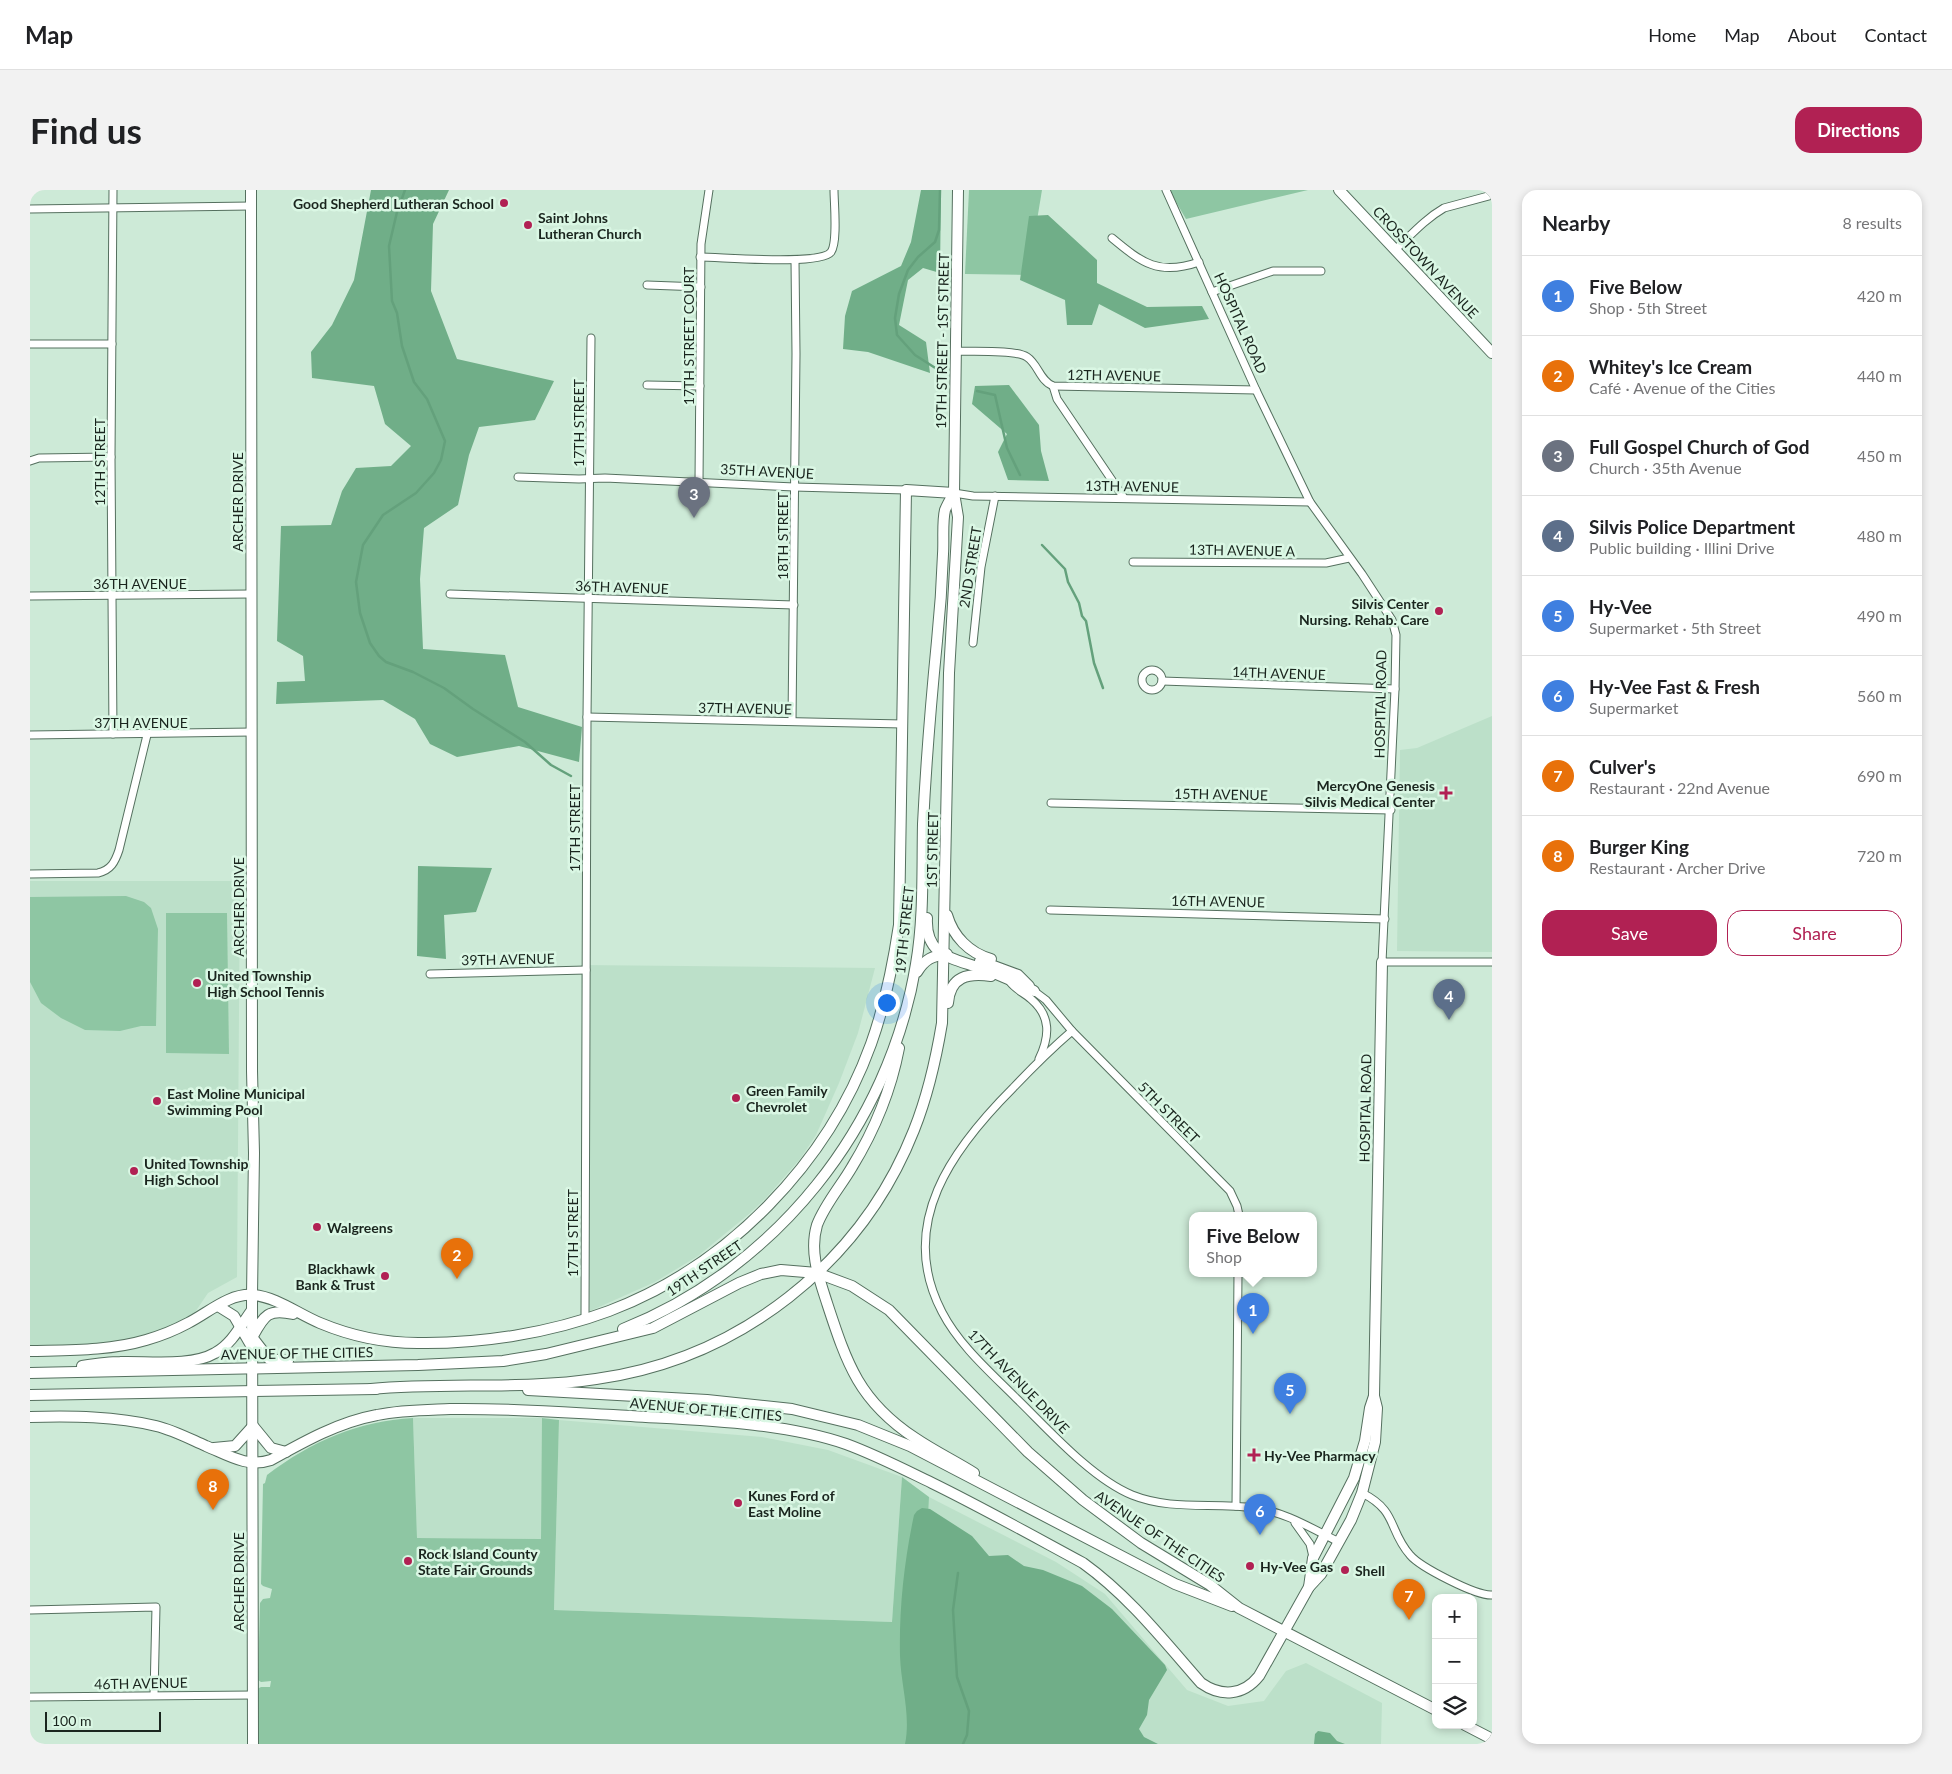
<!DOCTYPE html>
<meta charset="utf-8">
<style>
body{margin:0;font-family:Lato,sans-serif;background:#f2f2f2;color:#202124}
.controls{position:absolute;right:15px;bottom:15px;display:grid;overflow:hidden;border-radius:10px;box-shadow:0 2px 8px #0003}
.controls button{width:45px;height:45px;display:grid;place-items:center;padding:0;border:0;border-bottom:1px solid #e0e0e0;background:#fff;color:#202124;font:25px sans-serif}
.scale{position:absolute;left:15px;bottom:12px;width:116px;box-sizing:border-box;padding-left:5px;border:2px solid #1a251e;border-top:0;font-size:14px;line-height:18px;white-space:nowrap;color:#1a251e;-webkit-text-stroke:4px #daf7e4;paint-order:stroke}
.you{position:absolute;left:856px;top:812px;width:18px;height:18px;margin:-12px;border:4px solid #fff;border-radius:50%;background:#1a73e8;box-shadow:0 0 0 8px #1a73e833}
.badge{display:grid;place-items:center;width:32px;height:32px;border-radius:50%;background:#b12153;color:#fff;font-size:16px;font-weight:700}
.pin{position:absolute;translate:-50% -41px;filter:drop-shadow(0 1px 2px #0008)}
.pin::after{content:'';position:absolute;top:26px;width:18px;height:15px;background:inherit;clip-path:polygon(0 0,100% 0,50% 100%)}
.popup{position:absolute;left:1159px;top:1022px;width:128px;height:65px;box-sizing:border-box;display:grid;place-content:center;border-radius:10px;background:#fff;filter:drop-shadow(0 1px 4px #0005);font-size:16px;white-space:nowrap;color:#757577}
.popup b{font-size:19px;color:#202124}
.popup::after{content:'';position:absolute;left:50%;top:100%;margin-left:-10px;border:10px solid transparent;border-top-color:#fff}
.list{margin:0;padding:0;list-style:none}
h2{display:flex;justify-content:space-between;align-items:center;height:65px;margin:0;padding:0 20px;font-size:21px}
h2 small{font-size:16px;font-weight:400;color:#757577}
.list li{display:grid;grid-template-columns:32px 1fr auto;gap:15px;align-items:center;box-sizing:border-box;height:80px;padding:0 20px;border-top:1px solid #e0e0e0}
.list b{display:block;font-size:19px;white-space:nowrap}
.list p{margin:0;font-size:16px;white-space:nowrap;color:#757577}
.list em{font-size:16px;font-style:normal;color:#757577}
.actions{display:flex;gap:10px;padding:15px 20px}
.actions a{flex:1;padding:11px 0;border:1px solid #b12153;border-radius:15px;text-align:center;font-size:18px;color:#b12153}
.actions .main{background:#b12153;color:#fff}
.icon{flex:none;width:28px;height:28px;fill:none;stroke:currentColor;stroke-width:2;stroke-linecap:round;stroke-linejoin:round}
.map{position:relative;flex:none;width:1462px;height:1554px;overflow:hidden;border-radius:15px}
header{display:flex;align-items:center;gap:30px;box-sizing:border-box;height:70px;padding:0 25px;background:#fff;border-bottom:1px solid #e0e0e0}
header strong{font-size:24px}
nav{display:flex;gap:28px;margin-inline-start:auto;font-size:18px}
.intro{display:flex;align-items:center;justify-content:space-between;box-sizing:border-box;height:120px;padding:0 30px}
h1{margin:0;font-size:35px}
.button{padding:12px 22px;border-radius:15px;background:#b12153;color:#fff;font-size:18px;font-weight:700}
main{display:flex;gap:30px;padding:0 30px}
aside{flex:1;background:#fff;border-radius:15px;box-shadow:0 2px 8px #0003}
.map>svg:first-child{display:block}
</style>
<header>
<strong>Map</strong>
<nav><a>Home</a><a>Map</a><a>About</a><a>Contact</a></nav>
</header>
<div class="intro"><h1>Find us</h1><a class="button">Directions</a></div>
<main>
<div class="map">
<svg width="1462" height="1554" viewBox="0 0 1462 1554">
<rect width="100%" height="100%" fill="#cdead7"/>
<g fill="#bce0c9">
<polygon points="1462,526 1462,762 1367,761 1370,560 1387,558"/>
<polygon points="0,691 210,691 207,1087 178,1103 157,1134 116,1150 0,1161"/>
<polygon points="551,775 845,778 828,843 809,893 786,945 770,969 736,1008 719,1024 668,1066 625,1092 560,1121"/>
<polygon points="383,1228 513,1228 511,1349 387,1348"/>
<polygon points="529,1230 732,1247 798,1260 872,1287 862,1432 524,1420"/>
<polygon points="899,1307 1026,1372 1075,1404 1157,1500 1198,1516 1234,1511 1256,1481 1276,1473 1352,1513 1351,1554 888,1554"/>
</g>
<g fill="#8ec6a3">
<polygon points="939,0 1012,0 998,85 935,84"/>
<polygon points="1139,0 1278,0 1156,29"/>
<polygon points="96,706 114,712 121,718 128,739 126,836 111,836 90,841 55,840 31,828 11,813 0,792 0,707"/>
<polygon points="136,723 197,723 199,864 136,863"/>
<path d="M 383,1228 L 387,1348 L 511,1349 L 512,1228 L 529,1230 L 524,1420 L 862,1432 L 872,1287 L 899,1307 L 888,1554 L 228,1554 L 227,1499 L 231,1497 L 240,1497 L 241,1491 L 231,1492 L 228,1490 L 230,1413 L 233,1409 L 240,1408 L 242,1399 L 233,1396 L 231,1394 L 233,1294 L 235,1293 L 237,1285 C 282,1251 328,1231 383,1228 Z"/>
</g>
<g fill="#70ae88">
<polygon points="341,0 419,0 403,34 401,101 427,169 524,191 505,230 449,237 439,265 428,315 394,338 390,389 393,459 475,465 488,517 552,537 549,572 489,556 427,567 400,554 385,529 353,510 246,514 247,492 275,491 273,466 247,451 251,336 301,335 312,301 326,278 361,276 381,256 355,234 344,196 282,188 281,162 302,135 324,90"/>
<polygon points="891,0 911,0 910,83 893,78 878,90 869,135 896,152 900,183 838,162 813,159 815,126 822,101 871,76 881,52"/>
<polygon points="1018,25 1067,70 1067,93 1117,117 1172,116 1179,129 1115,138 1069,114 1062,135 1037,135 1035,110 990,90 999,26"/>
<polygon points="979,195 1009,235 1011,261 1019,291 978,290 968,262 977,244 942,214 945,196"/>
<polygon points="388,676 462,678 446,722 414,725 416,769 387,766"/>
<path d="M 892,1318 L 900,1319 L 942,1346 L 959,1366 L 978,1365 L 994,1376 L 1013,1380 L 1052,1396 L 1082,1419 L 1135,1475 L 1137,1480 L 1119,1510 L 1117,1525 L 1109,1539 L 1114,1547 L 1128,1554 L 875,1554 C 881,1525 871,1496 870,1466 C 869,1419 874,1372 884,1325 L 887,1321 Z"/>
<polygon points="1288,1541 1300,1543 1307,1551 1315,1554 1284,1554 1285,1544"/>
</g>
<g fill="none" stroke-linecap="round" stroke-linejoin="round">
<g stroke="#64a17c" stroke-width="2.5">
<polyline points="375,0 367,22 359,56 362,111 367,123 372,156 384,192 397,209 415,251 411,270 404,283 386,303 353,325 333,355 326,392 330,423 340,453 349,466 356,472 383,482 414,498 443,519 495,552 521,575 541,586"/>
<polyline points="910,181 885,165 867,145 865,128 869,104 878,80 888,67 905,52 909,40 910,0"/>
<polyline points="947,201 965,205 977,258 990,285"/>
<polyline points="1012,355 1035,379 1038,392 1049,413 1052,426 1056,431 1064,473 1073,498"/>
<polyline points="928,1383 923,1420 927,1487 939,1521 937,1545 933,1554"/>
</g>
<defs>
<g id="street">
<polyline points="1136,0 1226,200 1280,312 1332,384 1362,430 1366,445 1365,499 1352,772 1462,772"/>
<polyline points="0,19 221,16"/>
<path d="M 1082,48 C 1112,73 1129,86 1169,72"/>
<path d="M 1365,60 C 1381,45 1395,29 1414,18 L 1462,5"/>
<path d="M 670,67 C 692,67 790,76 801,62 C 808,52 804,13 804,0"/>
<polyline points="617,95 671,97"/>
<polyline points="1182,102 1243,81 1291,81"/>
<polyline points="0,154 82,154"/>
<path d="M 925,161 C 941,162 985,159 997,167 C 1008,174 1010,191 1023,196 L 1226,200"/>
<polyline points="617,195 670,196"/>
<polyline points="1023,196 1027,209 1094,308"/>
<polyline points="0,271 9,268 81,267"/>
<polyline points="488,287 549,289 575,288 764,297 876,300"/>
<polyline points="669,292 671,54 679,0"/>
<polyline points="924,303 943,306 1280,312"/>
<polyline points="1103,372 1296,373 1319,368"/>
<polyline points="420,404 764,415"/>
<polyline points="0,406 221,404"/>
<polyline points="943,453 951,377 965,306"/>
<circle cx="1122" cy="490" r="10"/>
<polyline points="1132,491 1365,499"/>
<polyline points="557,527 873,534"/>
<polyline points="762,531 766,164 765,70"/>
<polyline points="83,544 81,267 83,0"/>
<polyline points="0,545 222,542"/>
<polyline points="1021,613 1361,620"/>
<path d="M 0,684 L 68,683 C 81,680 85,672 89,660 L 117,545"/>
<polyline points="1020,720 1355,729"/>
<polyline points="400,784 556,780"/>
<path d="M 980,792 C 985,799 994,803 1001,809 C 1021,826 1020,846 1009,869"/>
<polyline points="1004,801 1016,810 1042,841 1200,1001 1207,1016 1209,1025"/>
<path d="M 1042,841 C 1021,859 1002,878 983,898 C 923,958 866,1034 912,1122 C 929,1155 960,1182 986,1208 C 1018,1239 1061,1288 1102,1305 C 1142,1321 1183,1312 1224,1318 C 1253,1321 1281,1338 1307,1351"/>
<polyline points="555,1129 557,527 561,148"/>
<path d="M 1332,1303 C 1368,1321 1358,1340 1380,1365 C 1390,1377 1446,1406 1462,1405"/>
<polyline points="1206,1316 1208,1083"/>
<polyline points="1265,1333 1280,1354 1283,1367"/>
<polyline points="0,1420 126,1417 124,1505"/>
<polyline points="0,1507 223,1505"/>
</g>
<g id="secondary">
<polyline points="221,0 222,881 224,963 222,1105 223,1554"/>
<polyline points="1309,0 1462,163"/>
<path d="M 917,725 C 923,746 939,763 961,769"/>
<path d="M 897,728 C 895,766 922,768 950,778 C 969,784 987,793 1004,801"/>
<polyline points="950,771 988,785 999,796"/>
<path d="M 887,782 C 895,769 902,766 917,764"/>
<path d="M 918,813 C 920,786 938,783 961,786"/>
<path d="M 869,858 C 861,900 844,941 822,977 C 811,996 795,1014 787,1035 C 779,1062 789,1088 797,1113 C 817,1174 829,1211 885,1248 C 904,1261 925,1271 944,1283"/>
<polyline points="188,1116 204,1126 222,1157"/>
<path d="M 593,1139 C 746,1078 859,937 886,774 C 894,728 892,681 893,634 C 896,573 901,512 907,451 C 910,422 912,393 913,364 C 914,351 912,332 915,320 C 917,315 921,308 924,303"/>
<path d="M 223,1146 C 234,1126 238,1118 263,1124"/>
<polyline points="222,1147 239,1169 258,1171"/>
<path d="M 0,1161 C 39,1160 79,1161 116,1150 C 130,1146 145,1140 158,1133 C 178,1123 199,1103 223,1105 C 247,1107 268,1124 290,1133 C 321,1146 354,1153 388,1153 C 451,1154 520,1143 579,1121 C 698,1076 798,973 841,854 C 855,815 863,775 869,735 L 876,300 L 924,303"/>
<path d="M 52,1176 C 65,1174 78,1172 90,1172 C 118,1171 161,1177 185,1163 C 202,1154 211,1135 222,1120"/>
<polyline points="0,1183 388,1175 473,1171 516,1164 623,1138 709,1093 731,1084 751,1080 787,1083 822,1096 859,1120 998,1262 1053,1310 1111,1353 1180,1395 1209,1418 1406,1520"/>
<path d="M 341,1199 C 416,1192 492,1200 566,1189 C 709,1169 831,1074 884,940 C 898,905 906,869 912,833 L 919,483 L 928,327 L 924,303 L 928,0"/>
<polyline points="498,1200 677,1210 762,1219 828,1235 880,1256 1145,1394 1202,1416"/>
<polyline points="0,1205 346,1199"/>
<path d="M 0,1227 C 42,1226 85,1226 126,1236 C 143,1240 160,1249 176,1256 C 198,1265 217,1278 241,1270 C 275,1251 309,1232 347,1225 C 371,1220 396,1220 420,1219 C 474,1218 528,1222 583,1225 C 656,1230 746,1230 816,1254 C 846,1265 873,1279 902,1293 C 953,1318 1003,1346 1053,1373 C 1099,1406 1134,1451 1171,1493 C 1191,1507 1213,1506 1229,1486 L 1279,1397 L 1291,1384 L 1321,1330 L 1332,1303 L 1345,1252 L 1347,1218 L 1344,1206 L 1352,772"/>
<polyline points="184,1258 205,1256 223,1236 241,1258 256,1262"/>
<polyline points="1279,1397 1283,1368 1324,1288 1335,1251 1340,1218 1344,1206"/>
<polyline points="1435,1535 1462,1549"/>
</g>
</defs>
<use href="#street" stroke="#55705f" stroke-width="9"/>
<use href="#secondary" stroke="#55705f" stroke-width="12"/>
<use href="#street" stroke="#fff" stroke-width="7"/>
<use href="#secondary" stroke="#fff" stroke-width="10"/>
</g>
<g fill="#b12153" stroke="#daf7e4" stroke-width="2">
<circle cx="474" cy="13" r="5"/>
<circle cx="498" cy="35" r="5"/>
<circle cx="1409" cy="421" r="5"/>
<path d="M1413.5 595.5h5v5h5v5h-5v5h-5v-5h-5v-5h5z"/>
<circle cx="167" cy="793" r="5"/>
<circle cx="706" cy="908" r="5"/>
<circle cx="127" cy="911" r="5"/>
<circle cx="104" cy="981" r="5"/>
<circle cx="287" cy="1037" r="5"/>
<circle cx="355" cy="1086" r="5"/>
<path d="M1221.5 1257.5h5v5h5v5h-5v5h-5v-5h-5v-5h5z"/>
<circle cx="708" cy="1313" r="5"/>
<circle cx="378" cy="1371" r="5"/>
<circle cx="1220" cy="1376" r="5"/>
<circle cx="1315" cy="1380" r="5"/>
</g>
<g text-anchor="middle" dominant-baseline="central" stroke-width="5" stroke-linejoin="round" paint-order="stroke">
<g font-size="14" font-weight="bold" fill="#1a251e" stroke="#daf7e4" text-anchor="start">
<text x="464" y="13" text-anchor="end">Good Shepherd Lutheran School</text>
<text x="508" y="27">Saint Johns<tspan x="508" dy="16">Lutheran Church</tspan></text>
<text x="1399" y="413" text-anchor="end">Silvis Center<tspan x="1399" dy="16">Nursing. Rehab. Care</tspan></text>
<text x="1405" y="595" text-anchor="end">MercyOne Genesis<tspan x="1405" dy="16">Silvis Medical Center</tspan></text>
<text x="177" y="785">United Township<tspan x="177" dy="16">High School Tennis</tspan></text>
<text x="716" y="900">Green Family<tspan x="716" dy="16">Chevrolet</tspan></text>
<text x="137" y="903">East Moline Municipal<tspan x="137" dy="16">Swimming Pool</tspan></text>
<text x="114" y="973">United Township<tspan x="114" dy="16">High School</tspan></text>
<text x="297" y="1037">Walgreens</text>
<text x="345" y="1078" text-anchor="end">Blackhawk<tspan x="345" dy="16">Bank &amp; Trust</tspan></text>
<text x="1234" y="1265">Hy-Vee Pharmacy</text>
<text x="718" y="1305">Kunes Ford of<tspan x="718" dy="16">East Moline</tspan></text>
<text x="388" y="1363">Rock Island County<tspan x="388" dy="16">State Fair Grounds</tspan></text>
<text x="1230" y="1376">Hy-Vee Gas</text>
<text x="1325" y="1380">Shell</text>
</g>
<g font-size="14" fill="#1a251e" stroke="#daf7e4">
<text transform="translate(1396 72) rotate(47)">CROSSTOWN AVENUE</text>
<text transform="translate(1211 133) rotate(66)">HOSPITAL ROAD</text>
<text transform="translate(658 146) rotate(-90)">17TH STREET COURT</text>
<text transform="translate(912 151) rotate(-89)">19TH STREET - 1ST STREET</text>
<text transform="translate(1084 185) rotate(1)">12TH AVENUE</text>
<text transform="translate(548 233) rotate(-90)">17TH STREET</text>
<text transform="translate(69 272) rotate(-90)">12TH STREET</text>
<text transform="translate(737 281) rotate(3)">35TH AVENUE</text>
<text transform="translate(1102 296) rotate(1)">13TH AVENUE</text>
<text transform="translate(207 312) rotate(-90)">ARCHER DRIVE</text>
<text transform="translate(752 346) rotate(-90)">18TH STREET</text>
<text transform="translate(1212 360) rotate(1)">13TH AVENUE A</text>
<text transform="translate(940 377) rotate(-81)">2ND STREET</text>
<text x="110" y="393">36TH AVENUE</text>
<text transform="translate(592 397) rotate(2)">36TH AVENUE</text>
<text transform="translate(1249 483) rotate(2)">14TH AVENUE</text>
<text transform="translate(1350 514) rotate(-89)">HOSPITAL ROAD</text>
<text transform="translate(715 518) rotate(1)">37TH AVENUE</text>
<text x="111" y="532">37TH AVENUE</text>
<text transform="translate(1191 604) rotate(1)">15TH AVENUE</text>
<text transform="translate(544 638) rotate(-90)">17TH STREET</text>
<text transform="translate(902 660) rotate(-89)">1ST STREET</text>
<text transform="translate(1188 711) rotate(1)">16TH AVENUE</text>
<text transform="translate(208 717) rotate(-90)">ARCHER DRIVE</text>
<text transform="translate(874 740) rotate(-84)">19TH STREET</text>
<text transform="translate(478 769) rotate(-1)">39TH AVENUE</text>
<text transform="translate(1335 918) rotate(-89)">HOSPITAL ROAD</text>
<text transform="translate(1139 922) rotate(45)">5TH STREET</text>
<text transform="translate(542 1043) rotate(-90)">17TH STREET</text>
<text transform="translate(674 1078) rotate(-34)">19TH STREET</text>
<text transform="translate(267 1163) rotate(-1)">AVENUE OF THE CITIES</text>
<text transform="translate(989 1191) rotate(46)">17TH AVENUE DRIVE</text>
<text transform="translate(676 1219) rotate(5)">AVENUE OF THE CITIES</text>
<text transform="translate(1130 1346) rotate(34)">AVENUE OF THE CITIES</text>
<text transform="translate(208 1392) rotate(-90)">ARCHER DRIVE</text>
<text transform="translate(111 1493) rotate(-1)">46TH AVENUE</text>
</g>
</g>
</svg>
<div class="controls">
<button>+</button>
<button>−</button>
<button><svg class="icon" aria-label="layers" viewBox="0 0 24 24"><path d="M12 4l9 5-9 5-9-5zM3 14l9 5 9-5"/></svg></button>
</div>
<div class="scale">100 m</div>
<div class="you"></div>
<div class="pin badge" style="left:1223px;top:1144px;background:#3f7fe0">1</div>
<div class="popup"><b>Five Below</b>Shop</div>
<div class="pin badge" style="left:427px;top:1089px;background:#e8710a">2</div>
<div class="pin badge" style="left:664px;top:328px;background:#6b7280">3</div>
<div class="pin badge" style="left:1419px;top:830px;background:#5c6f8a">4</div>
<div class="pin badge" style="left:1260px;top:1224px;background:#3f7fe0">5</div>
<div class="pin badge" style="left:1230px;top:1345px;background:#3f7fe0">6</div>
<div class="pin badge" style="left:1379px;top:1430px;background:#e8710a">7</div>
<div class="pin badge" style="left:183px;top:1320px;background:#e8710a">8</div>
</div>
<aside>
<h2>Nearby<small>8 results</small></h2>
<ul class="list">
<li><span class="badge" style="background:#3f7fe0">1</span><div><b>Five Below</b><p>Shop · 5th Street</p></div><em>420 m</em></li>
<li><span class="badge" style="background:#e8710a">2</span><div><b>Whitey's Ice Cream</b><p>Café · Avenue of the Cities</p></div><em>440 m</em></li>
<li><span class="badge" style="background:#6b7280">3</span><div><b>Full Gospel Church of God</b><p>Church · 35th Avenue</p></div><em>450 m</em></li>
<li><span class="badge" style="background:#5c6f8a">4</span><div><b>Silvis Police Department</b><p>Public building · Illini Drive</p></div><em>480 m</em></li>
<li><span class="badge" style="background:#3f7fe0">5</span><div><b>Hy-Vee</b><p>Supermarket · 5th Street</p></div><em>490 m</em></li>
<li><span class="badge" style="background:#3f7fe0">6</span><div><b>Hy-Vee Fast &amp; Fresh</b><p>Supermarket</p></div><em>560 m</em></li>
<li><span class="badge" style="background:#e8710a">7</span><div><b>Culver's</b><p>Restaurant · 22nd Avenue</p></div><em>690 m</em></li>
<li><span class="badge" style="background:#e8710a">8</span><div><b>Burger King</b><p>Restaurant · Archer Drive</p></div><em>720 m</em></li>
</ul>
<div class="actions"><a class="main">Save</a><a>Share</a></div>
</aside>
</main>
